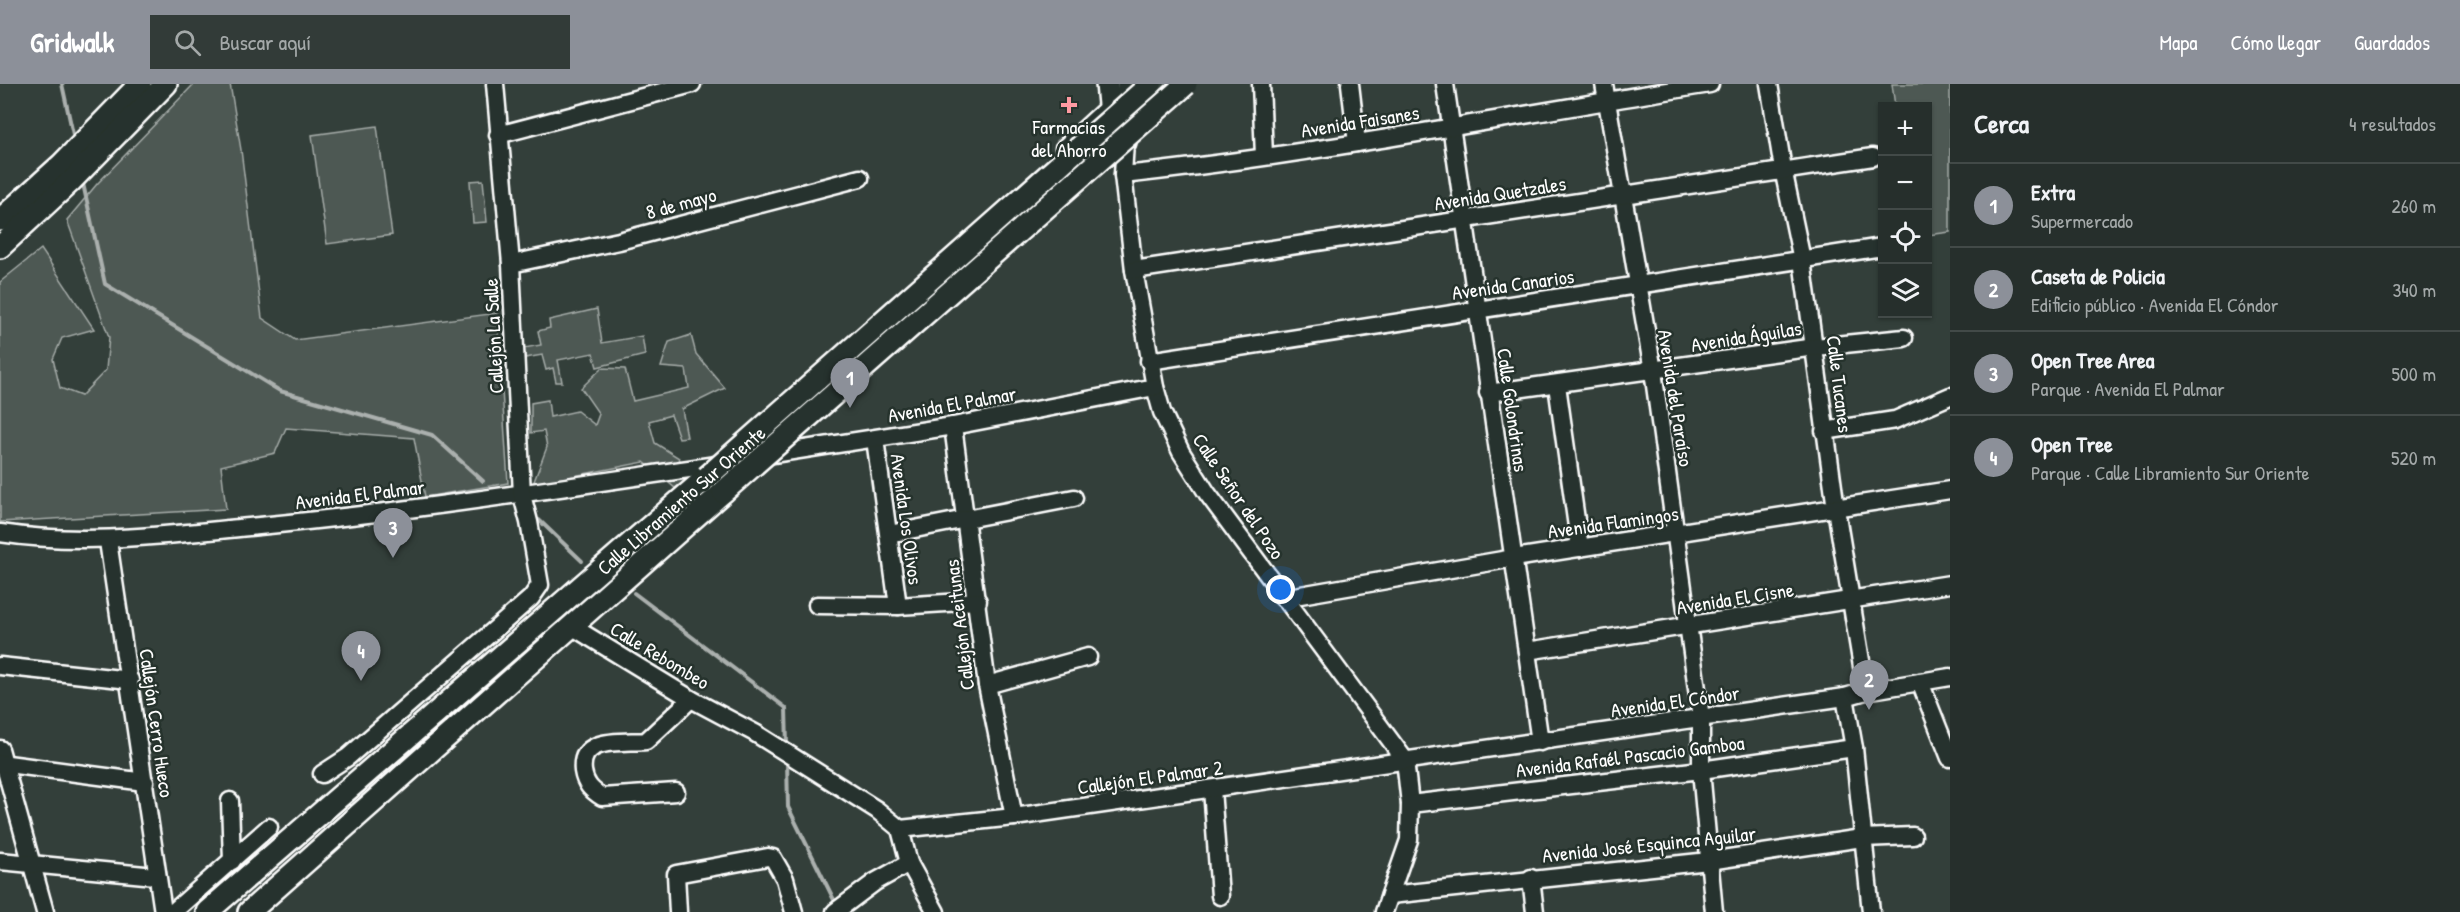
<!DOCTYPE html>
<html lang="es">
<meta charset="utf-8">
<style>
body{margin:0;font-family:"Patrick Hand",sans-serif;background:#323b38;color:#f1f3f6}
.controls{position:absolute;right:18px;top:18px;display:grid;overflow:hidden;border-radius:0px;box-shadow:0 2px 4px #0004}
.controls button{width:54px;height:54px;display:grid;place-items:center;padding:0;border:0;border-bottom:2px solid #424a48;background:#262f2c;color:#f1f3f6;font:30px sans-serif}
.you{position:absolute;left:1281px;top:506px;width:21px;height:21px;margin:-15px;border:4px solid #fff;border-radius:50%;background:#1a73e8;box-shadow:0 0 0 9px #1a73e833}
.badge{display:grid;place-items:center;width:39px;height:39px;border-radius:50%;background:#8c9099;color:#fff;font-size:20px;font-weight:700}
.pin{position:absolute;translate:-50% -50px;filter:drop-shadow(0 2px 3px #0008)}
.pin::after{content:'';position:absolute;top:32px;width:21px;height:18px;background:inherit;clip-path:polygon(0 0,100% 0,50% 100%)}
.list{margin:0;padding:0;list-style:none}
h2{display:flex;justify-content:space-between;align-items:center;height:78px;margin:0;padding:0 24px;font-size:26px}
h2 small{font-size:20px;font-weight:400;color:#a4a9a9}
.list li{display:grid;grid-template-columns:39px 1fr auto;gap:18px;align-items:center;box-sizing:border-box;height:84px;padding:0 24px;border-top:2px solid #424a48}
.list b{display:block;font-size:22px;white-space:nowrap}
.list p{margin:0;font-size:20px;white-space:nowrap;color:#a4a9a9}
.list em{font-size:20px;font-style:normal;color:#a4a9a9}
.icon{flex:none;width:33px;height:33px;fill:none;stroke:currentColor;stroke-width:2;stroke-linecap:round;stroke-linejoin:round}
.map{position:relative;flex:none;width:1950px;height:828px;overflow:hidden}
header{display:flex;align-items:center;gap:36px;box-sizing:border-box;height:84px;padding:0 30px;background:#8c9099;color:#fff}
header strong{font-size:28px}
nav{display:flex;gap:33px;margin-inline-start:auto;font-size:21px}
.search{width:420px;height:54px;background:#323b38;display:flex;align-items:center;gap:15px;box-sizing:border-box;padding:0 21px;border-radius:0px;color:#a4a9a9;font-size:22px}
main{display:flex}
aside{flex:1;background:#262f2c}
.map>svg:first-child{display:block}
</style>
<header>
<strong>Gridwalk</strong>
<div class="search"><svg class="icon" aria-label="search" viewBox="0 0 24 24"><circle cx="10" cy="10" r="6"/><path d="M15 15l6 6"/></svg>Buscar aquí</div>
<nav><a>Mapa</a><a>Cómo llegar</a><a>Guardados</a></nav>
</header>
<main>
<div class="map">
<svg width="1950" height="828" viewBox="0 0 1950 828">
<rect width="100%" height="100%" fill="#333f3a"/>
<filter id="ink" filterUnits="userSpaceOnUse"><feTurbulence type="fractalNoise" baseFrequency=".0167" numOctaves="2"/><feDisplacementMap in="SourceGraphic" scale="12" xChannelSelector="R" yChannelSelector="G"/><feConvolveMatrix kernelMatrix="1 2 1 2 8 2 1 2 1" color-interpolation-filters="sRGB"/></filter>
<g filter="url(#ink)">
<g fill="#4d5853" stroke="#a6aca9" stroke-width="1.5">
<polygon points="194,0 230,0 241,66 262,234 295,256 497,229 508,399 425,413 414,354 286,344 275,369 221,382 226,425 0,438 0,198 41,165 94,245 62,254 53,275 60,304 81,312 106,286 109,253 67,136 97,100"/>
<polygon points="1892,0 1950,0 1950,148 1928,151 1928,22 1895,22"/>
<polygon points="377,42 392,151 327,160 312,51"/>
<polygon points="483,96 487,138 473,139 470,97"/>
<polygon points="597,225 602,259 642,252 645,271 597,283 593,269 558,276 562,298 556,298 553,284 546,286 542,271 525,274 524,264 541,261 538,247 550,244 549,236"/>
<polygon points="691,251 696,270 725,304 682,325 687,353 679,354 671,331 649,337 655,359 679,374 689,395 675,404 644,378 533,400 547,363 544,347 531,349 531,319 548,316 550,333 577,327 595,341 599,330 581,304 602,284 625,285 633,317 689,304 686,285 661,283 669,258"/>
</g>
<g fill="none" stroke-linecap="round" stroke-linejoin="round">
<g stroke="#abb0ae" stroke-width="4">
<polyline points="62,0 74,55"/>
<polyline points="82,95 105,200 280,307 432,351 483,397"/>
<polyline points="539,436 582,477"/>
<polyline points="634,509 786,624 787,662"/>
<polyline points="787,676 788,723 837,822"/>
</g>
<defs>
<g id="minor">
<polyline points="1261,0 1264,72"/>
<polyline points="1350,0 1357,59"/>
<polyline points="1445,0 1540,658"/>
<polyline points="1604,0 1653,287 1701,634 1701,686 1714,828"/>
<polyline points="1769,0 1783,85 1802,176 1836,425 1866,607"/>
<polyline points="498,51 692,0"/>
<polyline points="1125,58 1123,91 1134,186 1155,303 1162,328 1181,368 1207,409 1405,676 1410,720 1409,756 1384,828"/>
<polyline points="1064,64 1116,16"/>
<path d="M 1123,91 C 1320,70 1514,31 1710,0"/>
<polyline points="511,180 619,157 860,94"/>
<polyline points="1134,186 1873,73"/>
<polyline points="1149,277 1882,163"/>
<polyline points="1557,301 1580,464"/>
<polyline points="1488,309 1815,263 1904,254"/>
<polyline points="953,342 987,601 1014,733"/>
<polyline points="1824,347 1895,336 1950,312"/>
<polyline points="875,355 898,522"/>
<polyline points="760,372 953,342 1155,303"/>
<path d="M 0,449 C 84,462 165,451 249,443 C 408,428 565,403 723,380"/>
<polyline points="889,450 1074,414"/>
<polyline points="108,457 163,828"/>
<polyline points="1283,514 1514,474 1950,406"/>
<polyline points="817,521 898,522 978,517"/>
<polyline points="573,543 691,615 755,649 877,726 900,745 909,779 936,828"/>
<polyline points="1527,567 1950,500"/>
<polyline points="0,582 130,596"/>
<polyline points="1920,598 1950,674"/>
<polyline points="987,601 1088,573"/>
<polyline points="1845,613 1854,664 1871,828"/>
<polyline points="0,665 45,828"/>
<polyline points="0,679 145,698"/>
<polyline points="322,690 348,673 531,514 540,501 529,438 522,411 511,180 495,0"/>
<polyline points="1212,705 1220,812"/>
<path d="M 676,708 L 602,713 C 591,706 585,700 583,687 C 579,652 622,659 646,657 L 691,615"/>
<polyline points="230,717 232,777"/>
<polyline points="1410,720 1701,686 1854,664"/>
<polyline points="900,745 1014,733 1845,613 1866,607 1950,593"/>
<polyline points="0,777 155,792"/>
<polyline points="1531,794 1535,828"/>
<polyline points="1390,811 1709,777 1862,754 1913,752"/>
<polyline points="173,828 269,743"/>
<polyline points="678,828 676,790 768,773 773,774 785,795 794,828"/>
<polyline points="835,828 875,798 909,779"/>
</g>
<g id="major">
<polyline points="1107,0 1113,61"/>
<polyline points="1125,58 1128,0"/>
<polyline points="0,136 61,81 140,0"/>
<polyline points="0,163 71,97 166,0"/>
<polyline points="207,828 707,393"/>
<polyline points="249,828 723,408"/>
</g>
</defs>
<use href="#minor" stroke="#fff" stroke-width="21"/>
<use href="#major" stroke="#fff" stroke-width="26"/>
<use href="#minor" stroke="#26332d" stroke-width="16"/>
<use href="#major" stroke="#26332d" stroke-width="21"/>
<defs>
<g id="major-bridge">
<polyline points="707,393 1151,0"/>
<polyline points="723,408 1186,0"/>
</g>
</defs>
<use href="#major-bridge" stroke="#fff" stroke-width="26" stroke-linecap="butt"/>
<use href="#major-bridge" stroke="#26332d" stroke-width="21"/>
</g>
</g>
<path fill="#ff9aa2" stroke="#26332d" stroke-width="2" d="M1066 12h6v6h6v6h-6v6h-6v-6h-6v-6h6z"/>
<g text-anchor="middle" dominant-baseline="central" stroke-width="5" stroke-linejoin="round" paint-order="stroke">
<g font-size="20" fill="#fff" stroke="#26332d">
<text transform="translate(1360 37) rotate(-9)">Avenida Faisanes</text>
<text transform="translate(1500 109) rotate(-9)">Avenida Quetzales</text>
<text transform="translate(681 119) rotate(-15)">8 de mayo</text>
<text transform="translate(1513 200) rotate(-8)">Avenida Canarios</text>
<text transform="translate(493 252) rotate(-93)">Callejón La Salle</text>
<text transform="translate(1746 252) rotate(-9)">Avenida Águilas</text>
<text transform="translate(1840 300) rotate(83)">Calle Tucanes</text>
<text transform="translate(1676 314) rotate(81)">Avenida del Paraíso</text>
<text transform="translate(952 320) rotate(-10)">Avenida El Palmar</text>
<text transform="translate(1513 326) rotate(82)">Calle Golondrinas</text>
<text transform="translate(360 410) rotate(-7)">Avenida El Palmar</text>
<text transform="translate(1239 412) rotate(56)">Calle Señor del Pozo</text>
<text transform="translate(681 416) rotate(-41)">Calle Libramiento Sur Oriente</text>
<text transform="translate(907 435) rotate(82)">Avenida Los Olivos</text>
<text transform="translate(1613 438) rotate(-8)">Avenida Flamingos</text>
<text transform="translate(1735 514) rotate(-9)">Avenida El Cisne</text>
<text transform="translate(959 541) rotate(-97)">Callejón Aceitunas</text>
<text transform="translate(660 571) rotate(31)">Calle Rebombeo</text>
<text transform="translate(1675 617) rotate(-8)">Avenida El Cóndor</text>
<text transform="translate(157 639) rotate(82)">Callejón Cerro Hueco</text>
<text transform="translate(1630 672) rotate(-7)">Avenida Rafaél Pascacio Gamboa</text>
<text transform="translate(1150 693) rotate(-8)">Callejón El Palmar 2</text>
<text transform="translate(1649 760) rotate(-6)">Avenida José Esquinca Aguilar</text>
</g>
<g font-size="20" fill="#fff" stroke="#26332d">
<text x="1069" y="42">Farmacias<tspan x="1069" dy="23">del Ahorro</tspan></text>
</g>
</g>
</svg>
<div class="controls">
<button>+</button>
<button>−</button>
<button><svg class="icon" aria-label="locate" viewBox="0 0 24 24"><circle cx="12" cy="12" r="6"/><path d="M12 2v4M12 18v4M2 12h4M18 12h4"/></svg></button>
<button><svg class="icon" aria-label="layers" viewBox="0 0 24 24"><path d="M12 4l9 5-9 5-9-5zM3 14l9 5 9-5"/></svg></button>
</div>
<div class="you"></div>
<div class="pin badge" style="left:850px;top:324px">1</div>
<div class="pin badge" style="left:1869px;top:626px">2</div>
<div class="pin badge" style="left:393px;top:474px">3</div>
<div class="pin badge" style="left:361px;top:597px">4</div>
</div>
<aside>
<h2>Cerca<small>4 resultados</small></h2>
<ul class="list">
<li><span class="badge">1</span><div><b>Extra</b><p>Supermercado</p></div><em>260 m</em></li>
<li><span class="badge">2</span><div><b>Caseta de Policia</b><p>Edificio público · Avenida El Cóndor</p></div><em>340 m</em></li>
<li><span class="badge">3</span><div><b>Open Tree Area</b><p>Parque · Avenida El Palmar</p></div><em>500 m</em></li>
<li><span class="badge">4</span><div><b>Open Tree</b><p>Parque · Calle Libramiento Sur Oriente</p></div><em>520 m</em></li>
</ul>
</aside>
</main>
